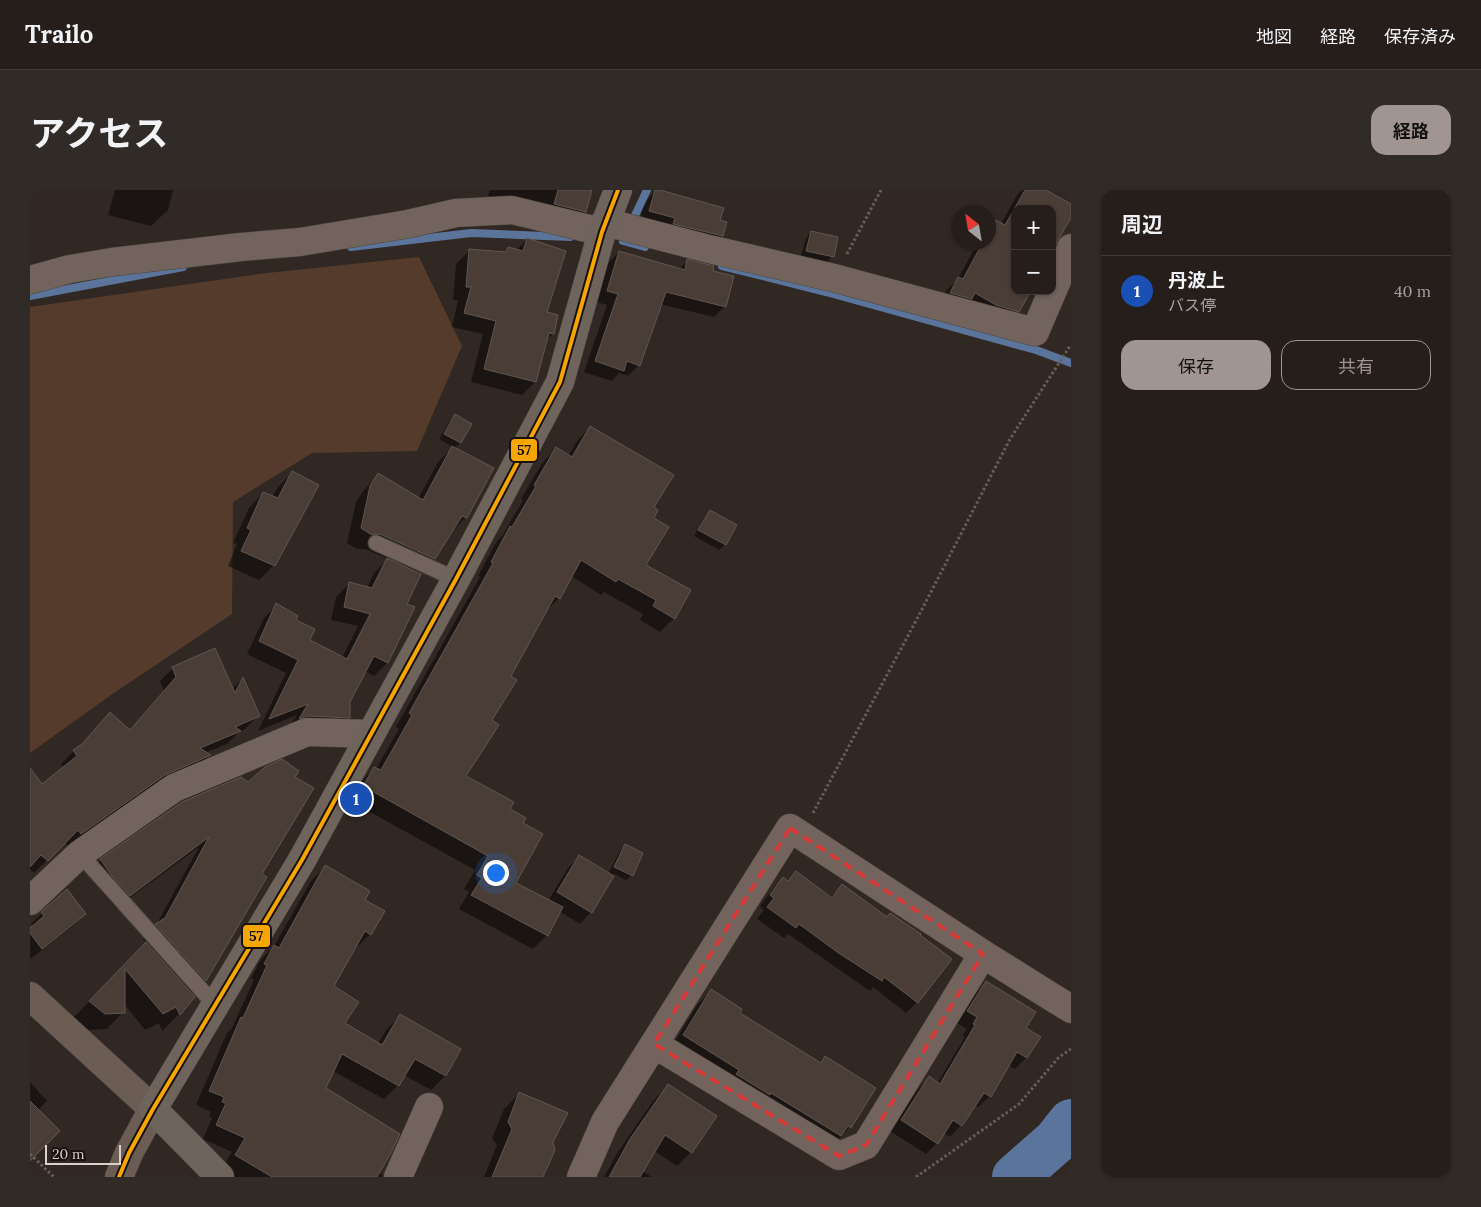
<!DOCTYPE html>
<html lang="ja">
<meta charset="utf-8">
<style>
body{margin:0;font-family:Lora,"Noto Sans JP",serif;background:#312b27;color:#f1f3f6}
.controls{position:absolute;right:15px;top:15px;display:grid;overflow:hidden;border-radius:10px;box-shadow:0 1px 4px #0004}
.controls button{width:45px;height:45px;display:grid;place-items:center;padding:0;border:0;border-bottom:1px solid #423c39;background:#251e1a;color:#f1f3f6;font:25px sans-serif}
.compass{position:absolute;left:921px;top:15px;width:45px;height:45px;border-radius:50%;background:#251e1a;box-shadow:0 1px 4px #0004;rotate:329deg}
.scale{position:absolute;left:15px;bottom:12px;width:76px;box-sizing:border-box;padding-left:5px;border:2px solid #dbd0ca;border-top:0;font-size:14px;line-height:18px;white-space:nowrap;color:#dbd0ca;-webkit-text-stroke:4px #19120e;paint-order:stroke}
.you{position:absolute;left:465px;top:682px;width:18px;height:18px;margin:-12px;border:4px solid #fff;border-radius:50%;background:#1a73e8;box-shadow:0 0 0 8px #1a73e833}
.badge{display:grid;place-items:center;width:32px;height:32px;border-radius:50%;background:#a09590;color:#fff;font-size:16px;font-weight:700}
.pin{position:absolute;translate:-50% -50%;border:2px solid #fff;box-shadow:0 1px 5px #0006}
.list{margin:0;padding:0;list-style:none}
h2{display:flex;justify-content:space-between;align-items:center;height:65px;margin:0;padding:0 20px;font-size:21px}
h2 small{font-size:16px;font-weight:400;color:#a3a2a2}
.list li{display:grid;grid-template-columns:32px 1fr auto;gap:15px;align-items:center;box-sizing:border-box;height:70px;padding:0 20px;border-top:1px solid #423c39}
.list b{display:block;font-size:19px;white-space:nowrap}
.list p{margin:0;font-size:16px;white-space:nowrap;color:#a3a2a2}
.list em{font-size:16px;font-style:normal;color:#a3a2a2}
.actions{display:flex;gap:10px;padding:15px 20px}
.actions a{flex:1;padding:11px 0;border:1px solid #a09590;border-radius:15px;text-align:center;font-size:18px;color:#a09590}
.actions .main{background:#a09590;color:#111}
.map{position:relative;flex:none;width:1041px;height:987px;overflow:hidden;border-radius:15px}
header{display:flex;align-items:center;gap:30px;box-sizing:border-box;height:70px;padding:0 25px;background:#251e1a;border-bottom:1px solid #423c39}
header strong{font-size:24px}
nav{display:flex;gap:28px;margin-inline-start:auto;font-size:18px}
.intro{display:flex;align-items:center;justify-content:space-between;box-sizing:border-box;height:120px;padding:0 30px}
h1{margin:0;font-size:35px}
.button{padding:12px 22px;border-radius:15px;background:#a09590;color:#111;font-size:18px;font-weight:700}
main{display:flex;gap:30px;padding:0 30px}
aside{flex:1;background:#251e1a;border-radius:15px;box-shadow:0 1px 4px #0004}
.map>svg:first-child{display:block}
</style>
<header>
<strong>Trailo</strong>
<nav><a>地図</a><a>経路</a><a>保存済み</a></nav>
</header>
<div class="intro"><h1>アクセス</h1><a class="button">経路</a></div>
<main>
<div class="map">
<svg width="1041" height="987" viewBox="0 0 1041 987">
<rect width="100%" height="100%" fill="#312823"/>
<polygon fill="#543b2b" points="389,67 432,156 387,261 282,263 203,312 202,424 81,505 0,563 0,117 237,83"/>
<g fill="#0007">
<polygon points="85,0 143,0 138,20 121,36 78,25"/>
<polygon points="460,0 561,0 555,21 544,33 458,6"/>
<polygon points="626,0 689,31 692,46 681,57 609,32 615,12"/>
<polygon points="992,0 1014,0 1041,15 1041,25 1022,19 985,19 985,101 1002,101 996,107 988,121 975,134 908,116 915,102 928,89 948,52 958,52 958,39 966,32 971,34 987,5"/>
<polygon points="781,42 802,66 797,72 771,66 776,48"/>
<polygon points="497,50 516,123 523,144 516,150 505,192 492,205 441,192 453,144 422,137 428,110 423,110 426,74 439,61 473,63 478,58 486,60"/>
<polygon points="589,62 649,79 658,71 682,81 695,116 684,127 630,114 609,175 598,186 589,183 582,191 554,182 577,115 566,112 578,73"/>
<polygon points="425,226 430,253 425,258 436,327 421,342 404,369 389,384 375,414 368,452 357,473 344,486 335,481 319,512 319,527 306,540 257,540 267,525 228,541 256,483 217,464 234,428 247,415 265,431 278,451 312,468 328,436 301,430 306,407 319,394 337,398 344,383 358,369 335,359 327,359 317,353 326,312 334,300 348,285 388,309 408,272 423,257 409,249 420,231"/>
<polygon points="560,237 622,318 615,375 644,428 630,442 610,430 613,424 574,402 571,405 541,386 529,408 515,422 479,487 461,531 435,587 478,619 491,634 484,693 518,711 538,678 549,667 578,684 590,661 595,656 602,685 596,690 584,684 561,722 550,734 529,721 517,745 503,759 429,719 439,702 434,699 445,680 320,611 331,592 344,578 346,579 369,539 366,537 450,387 448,386 467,351 473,345 493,310 491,309 512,273 526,259 538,266 547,251"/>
<polygon points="262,283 244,375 229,390 198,376 207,354 203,353 219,318 233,303 242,307 248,297"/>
<polygon points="680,322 705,336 695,355 689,360 664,346 675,327"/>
<polygon points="143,478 202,499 212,489 228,526 215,539 209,542 197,554 175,563 179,566 167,578 121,598 38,656 35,652 4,683 0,679 0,585 12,595 34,578 31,574 44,561 99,541 134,501 130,491"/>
<polygon points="263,587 230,684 235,687 175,790 161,804 163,807 149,824 132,841 129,833 115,840 94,814 93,822 77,839 58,840 43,828 117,753 113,749 125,737 169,657 86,718 57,684 71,670 152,613 219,594"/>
<polygon points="295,677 333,710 340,744 326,758 325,758 303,797 313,834 348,854 356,840 370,826 430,860 415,886 401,900 374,885 368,895 354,909 303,881 294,898 348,982 352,984 352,987 204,987 191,979 202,962 173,949 182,928 179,926 181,922 166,915 197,843 202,838 224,790 221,788 230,771 244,756 281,691"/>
<polygon points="766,682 800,708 812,696 887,812 876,823 843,797 840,801 758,744 754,748 727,729 734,720 730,716 742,700 753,689 756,692"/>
<polygon points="12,723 55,724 44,735 0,769 0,740 3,737 1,734"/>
<polygon points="956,793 994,838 1009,847 996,868 985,879 978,875 960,906 948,917 945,915 931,935 920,947 914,943 907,953 896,964 860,941 888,899 899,888 907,894 935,847 932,845 937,839 927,833 945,804"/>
<polygon points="681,801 708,823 789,874 795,868 844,898 820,937 807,951 640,859 668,814"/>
<polygon points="0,892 17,911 8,920 0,969"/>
<polygon points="638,896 661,962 647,976 624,961 612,981 622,987 574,987 586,965 624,910"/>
<polygon points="489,904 512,987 454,987 467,955 462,948 474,919"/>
</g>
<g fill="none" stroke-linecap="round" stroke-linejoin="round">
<g stroke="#5a749b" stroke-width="8">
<polyline points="321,57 441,43 540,47"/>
<polyline points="615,57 593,51 617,0"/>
<polyline points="692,76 796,102 1006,160 1041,173"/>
<polyline points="0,106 153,77"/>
</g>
<polyline stroke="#5a749b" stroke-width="46" points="985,987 1026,951 1041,932"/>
</g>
<g fill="#4a3d36" stroke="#5f5752">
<polygon points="528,0 562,0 556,22 524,14"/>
<polygon points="625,0 630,0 694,18 690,30 697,32 693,46 643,34 645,28 619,21"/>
<polygon points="995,0 1016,0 1041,14 1041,28 1027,52 1022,62 1022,19 985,19 985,101 1001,101 989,122 966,115 945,103 942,109 920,103 928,87 933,89 953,52 958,52 958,43 966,30 975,35"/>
<polygon points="781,41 808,47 804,67 776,61"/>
<polygon points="497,48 536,61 517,122 528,125 524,144 519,143 506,192 454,179 466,131 434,123 441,97 436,97 439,59 476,62 478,57 493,61"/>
<polygon points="589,61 655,80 657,69 684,76 683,81 704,86 696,117 636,102 610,176 597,171 594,181 565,171 588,104 577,101"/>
<polygon points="425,224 442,234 431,253 414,244"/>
<polygon points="560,236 644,285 624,317 628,320 624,328 639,337 616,375 661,400 645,429 623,416 626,410 588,389 586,392 551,370 530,409 525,406 481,486 487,490 462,530 469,535 436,586 484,612 480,619 496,628 493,633 513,644 486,693 533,717 518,746 441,705 452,688 447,685 458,666 333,596 344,577 351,580 382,525 379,523 463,373 461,372 480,336 482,337 506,296 504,295 526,257 542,267"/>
<polygon points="422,256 464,278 437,328 432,326 405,369 350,344 342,345 331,338 340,296 348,283 393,310"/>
<polygon points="262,281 289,295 245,376 211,361 221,340 217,338 233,302 248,308"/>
<polygon points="680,320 707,335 696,355 668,340"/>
<polygon points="357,368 391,384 377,414 385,417 358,473 344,466 320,512 320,528 277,526 269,529 278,514 239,529 268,470 229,451 246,413 268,426 266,430 285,439 280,450 317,469 340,424 314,417 319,392 342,398"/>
<polygon points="185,458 205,503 213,487 230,526 205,537 211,541 170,558 181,565 135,585 51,644 48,640 18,671 11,665 0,677 0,578 12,594 47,566 43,560 52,554 80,522 100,540 146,487 142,477"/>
<polygon points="252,569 269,581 265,587 284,598 232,684 237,687 176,791 125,734 135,728 179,647 100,706 82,686 70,669 152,612 211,587 218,592 235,577"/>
<polygon points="595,654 613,663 603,686 584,677"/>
<polygon points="549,665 584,686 562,723 527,702"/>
<polygon points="295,675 340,701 335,710 355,721 341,745 335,741 304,796 329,812 315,833 352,855 370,824 431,859 416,886 385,869 369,896 312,864 296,898 370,944 361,963 347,987 242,987 205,965 215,948 186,935 196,913 192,912 194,907 179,901 211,827 213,828 237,775 234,774 244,755 249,758"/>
<polygon points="766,681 802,708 812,694 857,727 860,723 891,744 890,745 922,769 888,813 854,787 852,791 810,764 769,734 766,738 737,717 744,708 740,705 753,687 758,691"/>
<polygon points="37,699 56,724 12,759 0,743 0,738 14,726 11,722"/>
<polygon points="116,752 165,807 150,825 146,817 133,824 95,779 95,823 75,824 59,811"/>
<polygon points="956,791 1006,822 996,838 1011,847 997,868 987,862 961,907 954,903 932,936 923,930 908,954 871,930 899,886 910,894 945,835 943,834 947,827 937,821"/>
<polygon points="681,799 712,819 710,823 791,873 795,866 846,898 821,938 818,936 811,946 741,903 740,905 706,884 709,880 653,845"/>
<polygon points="638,894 687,926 662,963 635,945 610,987 579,987 600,949"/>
<polygon points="489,902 538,923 523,952 525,960 513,987 462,987 482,939 478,932"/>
<polygon points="0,911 30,941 0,971"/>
</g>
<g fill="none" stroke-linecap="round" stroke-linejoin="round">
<defs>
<g id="lane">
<polyline points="346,353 426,389"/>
<polyline points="50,664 185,815"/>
</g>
<g id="street">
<polyline points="575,32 679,59 804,88 1005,142 1041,58"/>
<polyline points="0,90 40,79 82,72 211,57 270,52 378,34 426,23 482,20 572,42"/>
<polyline points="0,711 50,664 144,598 277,542 341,544"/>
<polyline points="953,764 1041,819"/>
<polyline points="368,987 399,917"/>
<polyline points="551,987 575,932 760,638 953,764 836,955 809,966 624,854"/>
</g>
<polyline id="secondary" points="0,806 123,919 99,963 89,987"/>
<polyline id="highway" points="190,987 123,919 272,670 426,389 530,192 572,42 588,0"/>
</defs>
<use href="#lane" stroke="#4b443f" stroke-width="17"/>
<use href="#street" stroke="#4b443f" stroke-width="29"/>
<use href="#secondary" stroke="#4b443f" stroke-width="29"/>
<use href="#highway" stroke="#4b443f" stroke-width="29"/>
<g stroke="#675e58" stroke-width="3" stroke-dasharray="2.5 2.5" stroke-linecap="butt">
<polyline points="817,64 851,0"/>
<polyline points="783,623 888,427 980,249 1040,156"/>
<polyline points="0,964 24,987"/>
<polyline points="886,987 989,914 1029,867 1041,859"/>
</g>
<use href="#lane" stroke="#72645c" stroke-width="15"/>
<use href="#street" stroke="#72645c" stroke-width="28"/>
<use href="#secondary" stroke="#6b5d54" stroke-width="28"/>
<use href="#highway" stroke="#6e645c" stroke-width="28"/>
<defs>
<polyline id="bus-1" points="89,987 99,963 123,919 272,670 426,389 530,192 572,42 588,0"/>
</defs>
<use href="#bus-1" stroke="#19120e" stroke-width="8"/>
<use href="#bus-1" stroke="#f7a600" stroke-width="4"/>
</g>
<path fill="none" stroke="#d63938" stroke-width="4" stroke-dasharray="10 6" stroke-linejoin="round" d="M 760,638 L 953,764 L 836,955 L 809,966 L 624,854 Z"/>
<g stroke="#19120e" stroke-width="2">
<rect x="480" y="248" width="28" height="24" rx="5" fill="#f7a600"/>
<rect x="212" y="734" width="29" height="24" rx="5" fill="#f7a600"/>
</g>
<g font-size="14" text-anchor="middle" font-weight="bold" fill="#111">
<text x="494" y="265">57</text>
<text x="226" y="751">57</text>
</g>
</svg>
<div class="controls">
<button>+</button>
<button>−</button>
</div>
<svg class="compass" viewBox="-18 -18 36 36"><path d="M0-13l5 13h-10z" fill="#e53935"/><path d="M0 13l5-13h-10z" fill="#a3a2a2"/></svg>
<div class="scale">20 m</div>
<div class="you"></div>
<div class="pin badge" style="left:326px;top:609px;background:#1a4fb4">1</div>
</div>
<aside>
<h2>周辺<small></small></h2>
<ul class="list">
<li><span class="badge" style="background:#1a4fb4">1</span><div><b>丹波上</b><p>バス停</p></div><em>40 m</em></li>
</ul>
<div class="actions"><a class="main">保存</a><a>共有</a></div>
</aside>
</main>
